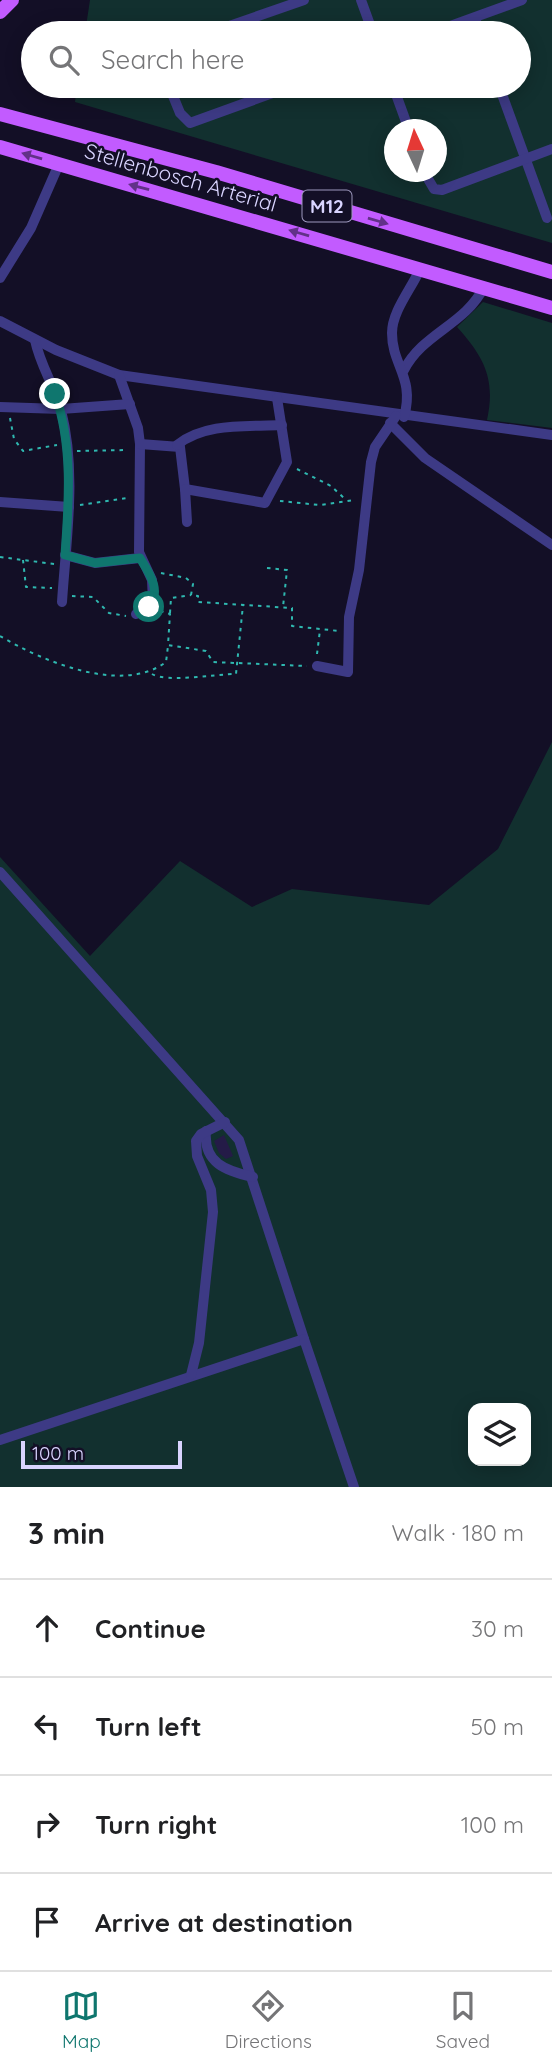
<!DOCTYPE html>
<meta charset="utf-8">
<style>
body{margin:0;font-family:Quicksand,sans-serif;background:#f6f6f6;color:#202124}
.controls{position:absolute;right:21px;bottom:21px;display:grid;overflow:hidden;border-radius:14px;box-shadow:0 4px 18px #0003}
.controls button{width:63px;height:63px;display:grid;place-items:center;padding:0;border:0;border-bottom:2px solid #e0e0e0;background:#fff;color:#202124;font:35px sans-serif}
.compass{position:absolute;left:384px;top:119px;width:63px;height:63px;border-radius:50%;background:#fff;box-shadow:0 4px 18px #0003;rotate:356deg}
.scale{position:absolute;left:21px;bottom:18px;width:161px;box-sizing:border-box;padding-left:7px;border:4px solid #d9d4ff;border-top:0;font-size:19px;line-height:24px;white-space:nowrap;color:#d9d4ff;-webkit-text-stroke:5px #130f26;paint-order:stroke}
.stop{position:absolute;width:21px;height:21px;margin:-16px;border:5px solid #0f766e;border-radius:50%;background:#fff}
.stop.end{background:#0f766e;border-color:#fff;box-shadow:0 2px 7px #0008}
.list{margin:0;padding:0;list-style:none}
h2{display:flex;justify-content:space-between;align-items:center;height:91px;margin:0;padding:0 28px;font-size:30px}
h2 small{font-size:23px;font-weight:400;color:#757577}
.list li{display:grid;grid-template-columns:46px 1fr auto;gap:21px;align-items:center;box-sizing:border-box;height:98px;padding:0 28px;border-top:2px solid #e0e0e0}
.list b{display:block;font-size:26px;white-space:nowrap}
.list em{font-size:23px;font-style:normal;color:#757577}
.icon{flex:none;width:38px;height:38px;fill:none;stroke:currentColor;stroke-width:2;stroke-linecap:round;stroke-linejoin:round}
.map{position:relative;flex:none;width:552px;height:1487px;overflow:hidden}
.search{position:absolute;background:#fff;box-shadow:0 4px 18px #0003;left:21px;right:21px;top:21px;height:77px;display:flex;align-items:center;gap:18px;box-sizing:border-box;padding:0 24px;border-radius:38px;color:#757577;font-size:26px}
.sheet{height:483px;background:#fff}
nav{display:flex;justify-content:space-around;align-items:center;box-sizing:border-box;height:98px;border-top:2px solid #e0e0e0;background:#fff;font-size:19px;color:#757577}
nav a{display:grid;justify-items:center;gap:4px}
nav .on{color:#0f766e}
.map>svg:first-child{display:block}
</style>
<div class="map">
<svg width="552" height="1487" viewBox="0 0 552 1487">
<rect width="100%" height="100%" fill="#130f26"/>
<g fill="#12302f" fill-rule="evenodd">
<path d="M 90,0 L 552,0 L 552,243 L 75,102 L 77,86 L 519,86 L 519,33 L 85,33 ZM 394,130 L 436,130 L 436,172 L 394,172 Z"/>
<path d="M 483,302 L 552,323 L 552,428 L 487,420 C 496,379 484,357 457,327 Z"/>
<path d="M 552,742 L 552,1487 L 0,1487 L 0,857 L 90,956 L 180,861 L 252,907 L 292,889 L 429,905 L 498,849 ZM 473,1408 L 526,1408 L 526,1461 L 473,1461 Z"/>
</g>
<polygon fill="#241b47" points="224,1135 233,1156 226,1159 219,1153 214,1141"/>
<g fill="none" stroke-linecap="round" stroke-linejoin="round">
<g stroke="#2fb8b0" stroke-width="2" stroke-dasharray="3.5 5" stroke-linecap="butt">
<polyline points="10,418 14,439 23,451 57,445"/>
<polyline points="77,451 128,450"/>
<polyline points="297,469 331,486 345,499"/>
<polyline points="280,501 320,505 354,500"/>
<polyline points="80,505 127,498"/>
<polyline points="0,557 54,564"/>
<polyline points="23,560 26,587 52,588"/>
<polyline points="267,568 287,570 283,607"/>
<polyline points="161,573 186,578 193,584 191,595 198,596 198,602 292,608 292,626 339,631"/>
<polyline points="72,596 93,597 109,613 126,616"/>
<polyline points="160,611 170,614 168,645 206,651 213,662 307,666"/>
<polyline points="170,613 171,598 191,595"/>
<path d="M 0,636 C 42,661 122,695 166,662 L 168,646"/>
<polyline points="317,654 320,630"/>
<path d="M 152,674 C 167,683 215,674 236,674 L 243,605"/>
</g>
<g stroke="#3d3a85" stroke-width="10">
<polyline points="361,0 373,33"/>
<polyline points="475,18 480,33"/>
<polyline points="209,33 304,0"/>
<polyline points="431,33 522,0"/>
<polyline points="169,86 180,113 190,123 292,86"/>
<polyline points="393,86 409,130"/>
<polyline points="499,86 547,218"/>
<polyline points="424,172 434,189 442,190 552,149"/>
<polyline points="0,278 31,228 59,164"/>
<polyline points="0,321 56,350 119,375 552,435"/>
<path d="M 35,340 C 40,365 54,385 61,410 C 77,472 66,540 62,602"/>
<path d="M 404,370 C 423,333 465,325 484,287"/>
<polyline points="119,375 138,428 140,444 139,552 152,580 153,602 136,614"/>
<polyline points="0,407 61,409 130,404"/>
<path d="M 404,417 C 415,377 392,366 392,333 C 392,311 412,288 420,269"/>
<polyline points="390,423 425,458 552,545"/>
<polyline points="140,444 180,447 185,489 265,503 287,462 277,398"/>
<path d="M 177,445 C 205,422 248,427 282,425"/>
<polyline points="185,489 187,522"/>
<polyline points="0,502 69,507"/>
<polyline points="65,555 95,563 140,558"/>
<polyline points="317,666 348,672 349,617 359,570 371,462 375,447 396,416"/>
<polyline points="0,872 239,1140 304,1339 0,1440"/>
<path d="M 206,1131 C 203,1163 226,1171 253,1177"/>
<polyline points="304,1339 354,1487"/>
<polyline points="191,1375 199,1343 213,1212 211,1190 197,1156 196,1141 201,1134 225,1122"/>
</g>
<g stroke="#c25bff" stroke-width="14">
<polyline points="0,12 12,0"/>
<polyline points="0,114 216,172 552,272"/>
<polyline points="0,147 552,308"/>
</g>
</g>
<defs><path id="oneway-solid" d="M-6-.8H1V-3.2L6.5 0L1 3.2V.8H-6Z" transform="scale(1.75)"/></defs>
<g fill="#623188">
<use href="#oneway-solid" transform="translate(32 156) rotate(-164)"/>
<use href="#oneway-solid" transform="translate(139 187) rotate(-165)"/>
<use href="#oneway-solid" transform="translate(378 221) rotate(16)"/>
<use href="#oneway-solid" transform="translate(299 233) rotate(-164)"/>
</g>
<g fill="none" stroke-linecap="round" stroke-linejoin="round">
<path stroke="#0f766e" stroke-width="9" d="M 55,394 C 73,444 69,502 65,555 L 95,563 L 140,558 C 149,573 162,590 149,607"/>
</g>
<g text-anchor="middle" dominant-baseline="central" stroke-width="5" stroke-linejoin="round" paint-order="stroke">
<rect fill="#130f26" stroke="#9e99be" stroke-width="2" x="302.5" y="190.5" width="49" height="31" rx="5"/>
<g font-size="19" font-weight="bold" fill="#d9d4ff">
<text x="327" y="206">M12</text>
</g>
<g font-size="21" fill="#d9d4ff" stroke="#130f26">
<text transform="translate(181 177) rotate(16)">Stellenbosch Arterial</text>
</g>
</g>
</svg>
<div class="controls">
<button><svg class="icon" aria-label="layers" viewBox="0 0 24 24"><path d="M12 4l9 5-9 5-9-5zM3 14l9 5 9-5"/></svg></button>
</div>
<svg class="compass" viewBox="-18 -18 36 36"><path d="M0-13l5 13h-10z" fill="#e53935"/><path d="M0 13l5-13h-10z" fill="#757577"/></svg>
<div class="scale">100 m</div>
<div class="stop" style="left:149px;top:607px"></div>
<div class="stop end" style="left:55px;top:394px"></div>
<div class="search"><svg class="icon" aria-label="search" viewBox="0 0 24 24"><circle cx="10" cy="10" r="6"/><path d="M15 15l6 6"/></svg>Search here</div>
</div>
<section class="sheet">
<h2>3 min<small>Walk · 180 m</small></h2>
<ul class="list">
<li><svg class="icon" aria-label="ahead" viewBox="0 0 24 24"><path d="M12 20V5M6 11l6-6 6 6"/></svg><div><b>Continue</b></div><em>30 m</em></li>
<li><svg class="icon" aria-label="left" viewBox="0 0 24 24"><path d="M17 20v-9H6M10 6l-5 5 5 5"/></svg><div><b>Turn left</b></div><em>50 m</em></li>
<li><svg class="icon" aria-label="right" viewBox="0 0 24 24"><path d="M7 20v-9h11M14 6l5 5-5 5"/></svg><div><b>Turn right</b></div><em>100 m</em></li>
<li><svg class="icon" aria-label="arrive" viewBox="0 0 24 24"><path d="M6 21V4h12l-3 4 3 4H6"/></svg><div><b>Arrive at destination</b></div></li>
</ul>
</section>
<nav>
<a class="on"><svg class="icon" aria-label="map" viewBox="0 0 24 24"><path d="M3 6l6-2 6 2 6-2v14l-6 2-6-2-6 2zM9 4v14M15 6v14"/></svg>Map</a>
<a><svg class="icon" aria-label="directions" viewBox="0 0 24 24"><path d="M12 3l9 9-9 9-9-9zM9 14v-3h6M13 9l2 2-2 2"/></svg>Directions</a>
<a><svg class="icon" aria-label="saved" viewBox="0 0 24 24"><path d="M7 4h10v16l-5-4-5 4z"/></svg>Saved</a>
</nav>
